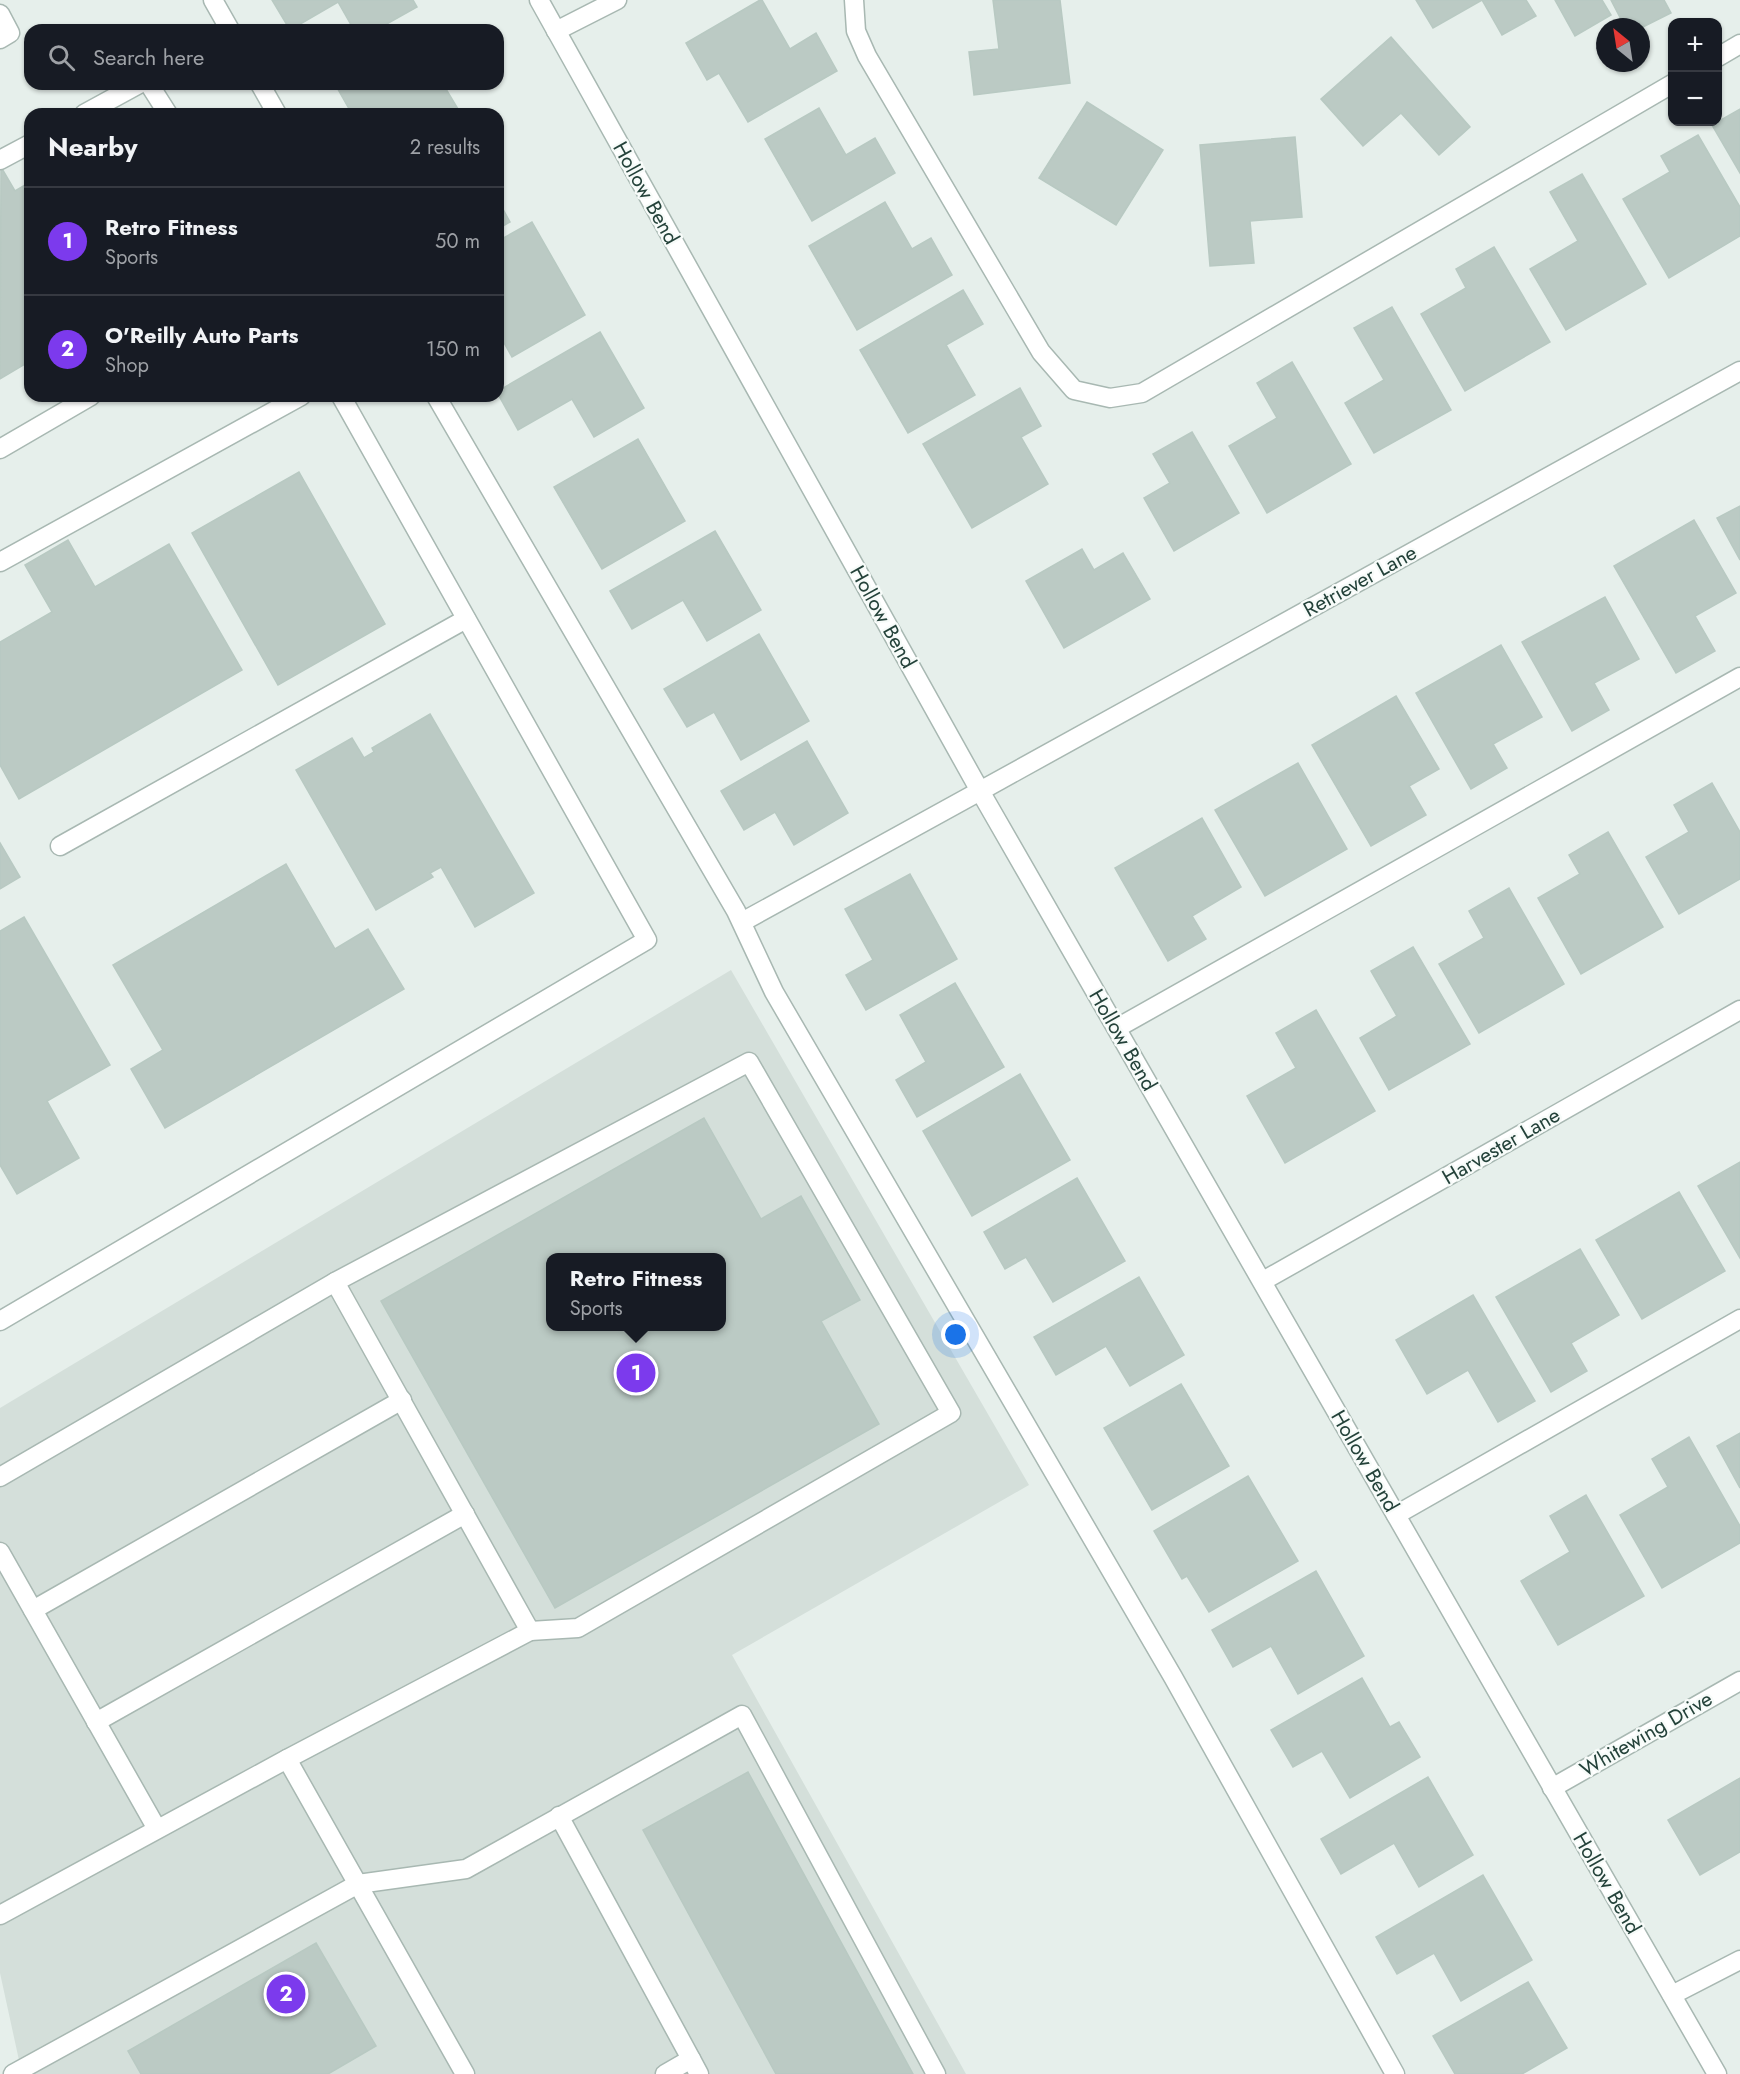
<!DOCTYPE html>
<meta charset="utf-8">
<style>
body{margin:0;font-family:Jost,sans-serif;background:#242831;color:#f1f3f6}
.controls{position:absolute;right:18px;top:18px;display:grid;overflow:hidden;border-radius:12px;box-shadow:0 2px 4px #0004}
.controls button{width:54px;height:54px;display:grid;place-items:center;padding:0;border:0;border-bottom:2px solid #363941;background:#171b24;color:#f1f3f6;font:30px sans-serif}
.compass{position:absolute;left:1596px;top:18px;width:54px;height:54px;border-radius:50%;background:#171b24;box-shadow:0 2px 4px #0004;rotate:330deg}
.you{position:absolute;left:956px;top:1335px;width:21px;height:21px;margin:-15px;border:4px solid #fff;border-radius:50%;background:#1a73e8;box-shadow:0 0 0 9px #1a73e833}
.badge{display:grid;place-items:center;width:39px;height:39px;border-radius:50%;background:#7c3aed;color:#fff;font-size:20px;font-weight:700}
.pin{position:absolute;translate:-50% -50%;border:3px solid #fff;box-shadow:0 2px 6px #0006}
.popup{position:absolute;left:546px;top:1253px;width:180px;height:78px;box-sizing:border-box;display:grid;place-content:center;border-radius:12px;background:#171b24;filter:drop-shadow(0 2px 4px #0005);font-size:20px;white-space:nowrap;color:#9ea1a6}
.popup b{font-size:22px;color:#f1f3f6}
.popup::after{content:'';position:absolute;left:50%;top:100%;margin-left:-12px;border:12px solid transparent;border-top-color:#171b24}
.list{margin:0;padding:0;list-style:none}
h2{display:flex;justify-content:space-between;align-items:center;height:78px;margin:0;padding:0 24px;font-size:26px}
h2 small{font-size:20px;font-weight:400;color:#9ea1a6}
.list li{display:grid;grid-template-columns:39px 1fr auto;gap:18px;align-items:center;box-sizing:border-box;height:108px;padding:0 24px;border-top:2px solid #363941}
.list b{display:block;font-size:22px;white-space:nowrap}
.list p{margin:0;font-size:20px;white-space:nowrap;color:#9ea1a6}
.list em{font-size:20px;font-style:normal;color:#9ea1a6}
.icon{flex:none;width:33px;height:33px;fill:none;stroke:currentColor;stroke-width:2;stroke-linecap:round;stroke-linejoin:round}
.map{position:relative;flex:none;width:1740px;height:2074px;overflow:hidden}
.search{position:absolute;background:#171b24;box-shadow:0 2px 4px #0004;left:24px;top:24px;width:480px;height:66px;display:flex;align-items:center;gap:15px;box-sizing:border-box;padding:0 21px;border-radius:18px;color:#9ea1a6;font-size:22px}
.panel{position:absolute;background:#171b24;box-shadow:0 2px 4px #0004;left:24px;top:108px;width:480px;height:294px;border-radius:18px}
.map>svg:first-child{display:block}
</style>
<div class="map">
<svg width="1740" height="2074" viewBox="0 0 1740 2074">
<rect width="100%" height="100%" fill="#e6efeb"/>
<path fill="#d4dfda" fill-rule="evenodd" d="M 731,970 L 1029,1485 L 732,1655 L 966,2074 L 22,2074 L 0,1973 L 0,1408 ZM 550,1258 L 722,1258 L 722,1326 L 550,1326 Z"/>
<g fill="#bbcac4" stroke="#b8c9c2" stroke-width="1.5" fill-rule="evenodd">
<polygon points="272,0 413,0 417,7 376,30 354,30 338,2 290,30"/>
<polygon points="760,0 762,0 790,49 816,33 837,71 748,122 719,73 707,80 686,43"/>
<polygon points="993,0 1060,0 1070,83 974,95 969,52 999,49"/>
<polygon points="1416,0 1526,0 1536,16 1502,35 1482,0 1433,28"/>
<polygon points="1555,0 1602,0 1611,15 1575,36"/>
<polygon points="1611,0 1664,0 1671,13 1641,28 1625,27"/>
<polygon points="1391,37 1470,127 1439,155 1401,113 1363,146 1321,99"/>
<polygon points="335,84 443,84 461,114 352,114"/>
<polygon points="1087,102 1163,150 1116,225 1039,178"/>
<polygon points="819,108 846,155 875,138 895,173 812,221 765,139"/>
<polygon points="1740,109 1740,173 1712,125"/>
<polygon points="1698,135 1740,207 1740,236 1669,278 1623,199 1670,172 1661,156"/>
<polygon points="1295,137 1302,217 1250,221 1254,263 1210,266 1200,145"/>
<polygon points="1,167 15,191 30,182 30,361 0,379"/>
<polygon points="1582,174 1646,284 1566,330 1530,269 1578,241 1550,192"/>
<polygon points="498,200 510,222 498,229"/>
<polygon points="885,202 912,249 931,238 952,275 857,330 809,246"/>
<polygon points="532,222 585,315 512,357 498,332 498,241"/>
<polygon points="1494,247 1550,342 1465,391 1421,314 1466,288 1456,269"/>
<polygon points="963,290 983,324 946,345 975,395 908,433 860,350"/>
<polygon points="1392,307 1451,410 1374,453 1345,403 1384,380 1354,328"/>
<polygon points="600,332 644,408 594,437 572,399 518,430 498,394 498,391"/>
<polygon points="1292,362 1351,464 1267,513 1229,446 1277,418 1257,383"/>
<polygon points="1020,388 1041,426 1021,437 1048,484 972,528 923,444"/>
<polygon points="1192,432 1239,513 1174,551 1144,498 1170,483 1153,454"/>
<polygon points="638,439 685,521 602,569 554,487"/>
<polygon points="299,472 385,624 278,685 192,533"/>
<polygon points="1740,506 1740,560 1717,518"/>
<polygon points="1694,520 1736,593 1695,616 1715,651 1676,673 1614,566"/>
<polygon points="715,531 761,610 707,641 683,600 632,629 610,591"/>
<polygon points="68,540 95,587 169,544 242,670 19,799 0,765 0,642 52,612 25,565"/>
<polygon points="1082,549 1094,570 1123,553 1150,599 1064,648 1026,581"/>
<polygon points="1605,597 1639,659 1594,683 1609,710 1572,731 1522,642"/>
<polygon points="759,634 809,721 741,760 714,712 687,727 664,689"/>
<polygon points="1501,645 1542,717 1493,744 1507,768 1471,789 1416,693"/>
<polygon points="1396,696 1439,769 1409,786 1426,815 1371,846 1312,745"/>
<polygon points="430,714 534,893 475,927 441,867 430,873 433,877 376,910 296,770 352,738 364,758 374,752 372,748"/>
<polygon points="807,741 848,813 794,845 775,812 744,830 721,791"/>
<polygon points="1298,763 1347,849 1265,896 1215,810"/>
<polygon points="1712,783 1740,832 1740,879 1679,914 1646,857 1689,832 1674,805"/>
<polygon points="1202,818 1241,887 1192,916 1206,939 1168,961 1115,868"/>
<polygon points="1608,832 1663,927 1581,974 1538,898 1580,874 1569,855"/>
<polygon points="0,843 20,877 0,889"/>
<polygon points="286,864 335,949 368,929 404,989 165,1128 131,1069 163,1050 113,965"/>
<polygon points="910,874 957,959 866,1010 846,975 873,960 845,909"/>
<polygon points="1509,888 1564,984 1479,1033 1439,964 1484,938 1469,911"/>
<polygon points="24,917 110,1065 47,1101 79,1158 17,1194 0,1165 0,931"/>
<polygon points="1413,947 1470,1044 1389,1090 1360,1038 1397,1016 1371,971"/>
<polygon points="955,983 1004,1067 917,1117 896,1080 926,1062 900,1015"/>
<polygon points="1316,1010 1375,1111 1285,1163 1247,1096 1296,1068 1276,1033"/>
<polygon points="1020,1074 1070,1160 972,1216 923,1131"/>
<path d="M 704,1118 L 761,1219 L 801,1196 L 860,1300 L 821,1321 L 879,1424 L 555,1608 L 381,1301 ZM 550,1258 L 722,1258 L 722,1326 L 550,1326 Z"/>
<polygon points="1740,1162 1740,1258 1698,1186"/>
<polygon points="1077,1178 1125,1261 1053,1302 1026,1257 1005,1269 984,1232"/>
<polygon points="1679,1192 1725,1271 1642,1319 1596,1240"/>
<polygon points="1580,1249 1619,1315 1571,1343 1587,1371 1551,1392 1496,1297"/>
<polygon points="1139,1277 1184,1355 1130,1386 1106,1346 1056,1375 1034,1337"/>
<polygon points="1473,1295 1535,1401 1498,1422 1468,1370 1427,1394 1396,1340"/>
<polygon points="1181,1384 1229,1466 1152,1510 1104,1428"/>
<polygon points="1740,1433 1740,1488 1717,1446"/>
<polygon points="1689,1437 1740,1526 1740,1543 1662,1588 1620,1515 1668,1487 1652,1459"/>
<polygon points="1248,1476 1298,1561 1209,1612 1187,1576 1182,1579 1154,1531"/>
<polygon points="1586,1495 1644,1596 1558,1645 1521,1581 1570,1552 1550,1516"/>
<polygon points="1316,1571 1364,1656 1298,1694 1271,1646 1233,1667 1212,1630"/>
<polygon points="1362,1678 1390,1727 1399,1722 1420,1757 1350,1798 1322,1751 1293,1767 1271,1730"/>
<polygon points="748,1772 913,2074 776,2074 643,1830"/>
<polygon points="1428,1777 1473,1855 1419,1887 1394,1843 1341,1874 1321,1839"/>
<polygon points="1740,1778 1740,1852 1700,1875 1668,1820"/>
<polygon points="1483,1875 1532,1960 1461,2001 1434,1953 1397,1974 1376,1937"/>
<polygon points="316,1943 376,2046 328,2074 141,2074 128,2051"/>
<polygon points="1528,1982 1567,2048 1522,2074 1455,2074 1433,2036"/>
</g>
<g fill="none" stroke-linecap="round" stroke-linejoin="round">
<defs>
<g id="lane">
<polyline points="213,0 230,30"/>
<polyline points="854,0 856,31 867,56 1041,352 1074,390 1110,398 1142,393 1672,84"/>
<polyline points="0,14 10,33 0,39"/>
<polyline points="1718,57 1740,44"/>
<polyline points="149,84 168,114"/>
<polyline points="260,84 277,114"/>
<polyline points="84,114 139,84"/>
<polyline points="0,160 30,144"/>
<polyline points="436,396 736,911 774,992 1173,1677 1395,2074"/>
<polyline points="0,449 91,396"/>
<polyline points="0,562 301,396"/>
<polyline points="60,846 466,619"/>
<polyline points="742,922 980,791"/>
<polyline points="1117,1028 1740,677"/>
<polyline points="335,1282 749,1062 951,1413 578,1628 530,1631"/>
<polyline points="0,1321 647,940 341,396"/>
<polyline points="0,1477 335,1282 530,1631 287,1759"/>
<polyline points="1396,1515 1740,1319"/>
<polyline points="0,1552 157,1829"/>
<polyline points="33,1610 402,1400"/>
<polyline points="96,1722 465,1514"/>
<polyline points="559,1816 691,2059"/>
<polyline points="0,1915 287,1759 465,2074"/>
<polyline points="1672,1995 1740,1960"/>
<polyline points="13,2074 358,1884 466,1869 742,1715 936,2074"/>
<polyline points="665,2074 691,2059 699,2074"/>
</g>
<g id="street">
<polyline points="539,0 980,791 1717,2074"/>
<polyline points="556,31 617,0"/>
<polyline points="980,791 1740,371"/>
<polyline points="1263,1281 1740,1010"/>
<polyline points="1552,1788 1740,1681"/>
</g>
</defs>
<use href="#lane" stroke="#a8b8b2" stroke-width="21"/>
<use href="#street" stroke="#a8b8b2" stroke-width="21"/>
<use href="#lane" stroke="#fff" stroke-width="18"/>
<use href="#street" stroke="#fff" stroke-width="18"/>
</g>
<g text-anchor="middle" dominant-baseline="central" stroke-width="4.5" stroke-linejoin="round" paint-order="stroke">
<g font-size="21" fill="#24423a" stroke="#f7fbf9">
<text transform="translate(646 193) rotate(61)">Hollow Bend</text>
<text transform="translate(1360 581) rotate(-29)">Retriever Lane</text>
<text transform="translate(883 617) rotate(61)">Hollow Bend</text>
<text transform="translate(1123 1040) rotate(60)">Hollow Bend</text>
<text transform="translate(1501 1146) rotate(-30)">Harvester Lane</text>
<text transform="translate(1365 1461) rotate(60)">Hollow Bend</text>
<text transform="translate(1646 1734) rotate(-30)">Whitewing Drive</text>
<text transform="translate(1607 1883) rotate(60)">Hollow Bend</text>
</g>
</g>
</svg>
<div class="controls">
<button>+</button>
<button>−</button>
</div>
<svg class="compass" viewBox="-18 -18 36 36"><path d="M0-13l5 13h-10z" fill="#e53935"/><path d="M0 13l5-13h-10z" fill="#9ea1a6"/></svg>
<div class="you"></div>
<div class="pin badge" style="left:636px;top:1373px">1</div>
<div class="popup"><b>Retro Fitness</b>Sports</div>
<div class="pin badge" style="left:286px;top:1994px">2</div>
<div class="search"><svg class="icon" aria-label="search" viewBox="0 0 24 24"><circle cx="10" cy="10" r="6"/><path d="M15 15l6 6"/></svg>Search here</div>
<section class="panel">
<h2>Nearby<small>2 results</small></h2>
<ul class="list">
<li><span class="badge">1</span><div><b>Retro Fitness</b><p>Sports</p></div><em>50 m</em></li>
<li><span class="badge">2</span><div><b>O'Reilly Auto Parts</b><p>Shop</p></div><em>150 m</em></li>
</ul>
</section>
</div>
